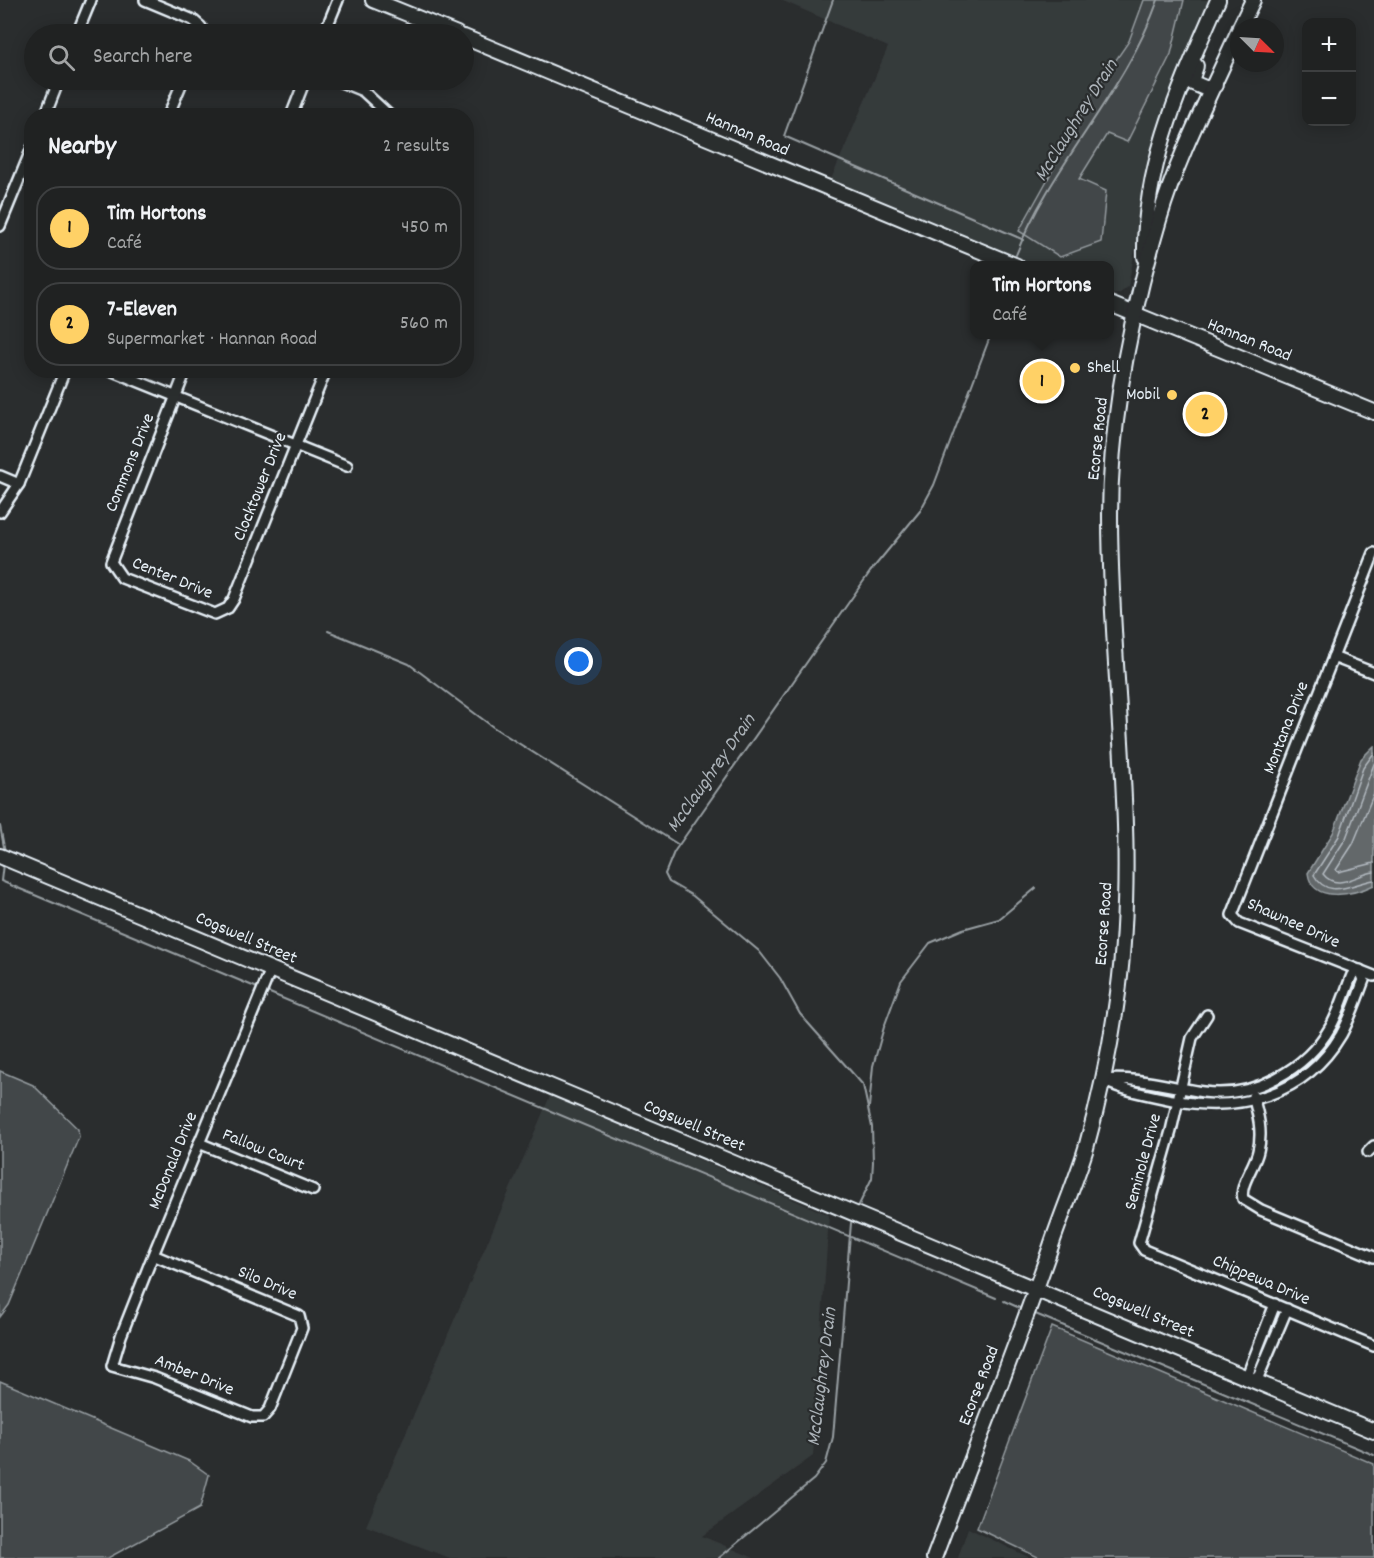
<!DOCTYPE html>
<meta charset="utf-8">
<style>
body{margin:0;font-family:Dekko,sans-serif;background:#282a2a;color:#f1f3f6}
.controls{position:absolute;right:18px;top:18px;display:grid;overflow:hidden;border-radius:12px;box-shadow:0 3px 15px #0003}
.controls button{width:54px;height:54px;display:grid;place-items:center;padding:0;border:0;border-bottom:2px solid #3d3f40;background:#202222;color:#f1f3f6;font:30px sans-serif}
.compass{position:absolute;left:1230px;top:18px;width:54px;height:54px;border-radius:50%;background:#202222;box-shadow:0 3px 15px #0003;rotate:114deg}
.you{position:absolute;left:579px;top:662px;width:21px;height:21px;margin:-15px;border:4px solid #fff;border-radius:50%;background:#1a73e8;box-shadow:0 0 0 9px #1a73e833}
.badge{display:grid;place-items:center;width:39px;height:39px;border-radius:50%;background:#ffd166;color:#111;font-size:20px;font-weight:700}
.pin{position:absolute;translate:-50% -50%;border:3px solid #fff;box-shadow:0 2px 6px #0006}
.popup{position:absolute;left:970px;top:261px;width:144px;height:78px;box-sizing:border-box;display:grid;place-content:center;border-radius:12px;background:#202222;filter:drop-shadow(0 2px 4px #0005);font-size:20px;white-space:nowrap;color:#a2a4a5}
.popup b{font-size:22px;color:#f1f3f6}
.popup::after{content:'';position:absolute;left:50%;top:100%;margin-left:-12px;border:12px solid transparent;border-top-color:#202222}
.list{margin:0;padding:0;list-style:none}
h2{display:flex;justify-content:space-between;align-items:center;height:78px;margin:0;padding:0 24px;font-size:26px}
h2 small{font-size:20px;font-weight:400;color:#a2a4a5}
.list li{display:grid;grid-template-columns:39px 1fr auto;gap:18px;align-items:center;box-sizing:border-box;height:84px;margin:0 12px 12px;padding:0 12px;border:2px solid #3d3f40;border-radius:24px}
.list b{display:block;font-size:22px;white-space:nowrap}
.list p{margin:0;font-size:20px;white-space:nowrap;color:#a2a4a5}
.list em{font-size:20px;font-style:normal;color:#a2a4a5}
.icon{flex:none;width:33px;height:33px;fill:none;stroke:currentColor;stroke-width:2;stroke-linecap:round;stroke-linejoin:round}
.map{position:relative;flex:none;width:1374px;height:1558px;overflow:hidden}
.search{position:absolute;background:#202222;box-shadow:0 3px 15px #0003;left:24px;top:24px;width:450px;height:66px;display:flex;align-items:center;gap:15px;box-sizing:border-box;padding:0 21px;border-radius:33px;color:#a2a4a5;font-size:22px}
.panel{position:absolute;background:#202222;box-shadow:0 3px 15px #0003;left:24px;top:108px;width:450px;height:270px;border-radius:24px}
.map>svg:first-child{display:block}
</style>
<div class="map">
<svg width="1374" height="1558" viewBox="0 0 1374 1558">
<rect width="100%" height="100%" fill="#2a2d2e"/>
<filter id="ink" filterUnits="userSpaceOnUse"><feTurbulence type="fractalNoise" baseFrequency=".0167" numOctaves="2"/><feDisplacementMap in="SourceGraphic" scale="12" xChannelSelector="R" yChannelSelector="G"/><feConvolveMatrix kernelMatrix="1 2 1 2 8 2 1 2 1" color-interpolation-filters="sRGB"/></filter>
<g filter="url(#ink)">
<g fill="#363a3b">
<polygon points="781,0 1214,0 1146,190 1128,287 1119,294 1110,295 1110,266 1032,265 829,184 888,47"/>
<polygon points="550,1096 829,1215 813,1456 702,1536 754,1558 450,1558 366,1526"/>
<polygon points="968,1528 1030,1558 958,1558"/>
</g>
<g fill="#424648" stroke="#959ca0" stroke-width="1.5">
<polygon points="1144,0 1184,0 1171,54 1127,142 1107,134 1079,179 1106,191 1101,242 1060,257 1019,231 1075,130 1085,105 1129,41"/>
<polygon points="0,1071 33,1085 78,1129 79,1137 9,1305 0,1317"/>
<polygon points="1052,1327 1374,1464 1374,1558 1040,1558 977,1528"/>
<polygon points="0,1381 189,1461 209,1475 200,1508 108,1558 0,1558"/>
</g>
<path fill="#63686b" stroke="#989fa3" stroke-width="1.5" d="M 1374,746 L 1374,885 C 1355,894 1312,905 1308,873 L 1333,833 L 1361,759 Z"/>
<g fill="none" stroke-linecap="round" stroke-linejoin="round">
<g stroke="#b3bac0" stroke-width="1.5">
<path d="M 1374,753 L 1363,768 L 1339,836 L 1314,875 C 1328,901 1353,883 1374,880"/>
<path d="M 1374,764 L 1346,838 L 1323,874 C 1337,892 1357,874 1374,872"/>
<polyline points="1374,793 1353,844 1336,870 1338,872 1374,863"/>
</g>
<g stroke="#989fa3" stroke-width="2">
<polyline points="833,0 784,136 1024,240"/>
<path d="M 1016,255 C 1052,163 1125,93 1158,0"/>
<polyline points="328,631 409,664 493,727 679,845"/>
<polyline points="0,826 5,852"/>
<polyline points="3,864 1,881 260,989"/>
<polyline points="265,991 996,1298"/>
<polyline points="869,1107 873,1066 884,1027 901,981 930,943 963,929 999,919 1036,888"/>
<polyline points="859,1205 872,1178 873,1162 872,1127 863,1085 800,1014 780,978 759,951 693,896 669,882 665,874 674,852 870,572 920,511 934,485 991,334"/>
<polyline points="1004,1301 1022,1309"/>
<polyline points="1033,1313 1374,1455"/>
<polyline points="719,1558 814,1479 826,1463 833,1437 851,1223"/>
</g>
<defs>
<g id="street">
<polyline points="145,0 193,20 201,27 200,34"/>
<polyline points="77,34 91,0"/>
<polyline points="324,34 338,0"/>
<polyline points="336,80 363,91 390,116"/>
<polyline points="45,116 59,80"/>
<polyline points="168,116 183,80"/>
<polyline points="291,116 305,80"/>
<polyline points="0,226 32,148"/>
<polyline points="110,370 347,466"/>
<polyline points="186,370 111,562 122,578 215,614 228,608 234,599 326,370"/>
<polyline points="0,476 19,484"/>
<polyline points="0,512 19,484 65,370"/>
<polyline points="1374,553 1232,915 1239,923 1374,976"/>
<polyline points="1333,657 1374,673"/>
<path d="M 1360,970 L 1364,980 C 1357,998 1351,1017 1341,1035 C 1305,1096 1238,1113 1173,1100 C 1148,1095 1125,1091 1102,1080 C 1136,1076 1169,1087 1203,1092 C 1253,1099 1306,1070 1331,1026 C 1340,1010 1345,992 1352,975 Z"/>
<polyline points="1207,1015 1192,1038 1171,1131 1139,1243 1144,1250 1374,1346"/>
<path d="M 1253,1096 C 1258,1114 1263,1132 1258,1151 C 1255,1166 1239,1185 1243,1199 L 1261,1210 L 1374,1257"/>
<polyline points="199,1143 313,1190"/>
<polyline points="1368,1152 1374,1146"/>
<polyline points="153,1255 299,1316 302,1328 270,1409 263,1417 252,1417 155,1378 112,1366 121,1336 153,1255 271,969"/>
<polyline points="1247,1376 1275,1304"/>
<polyline points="1257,1380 1287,1309"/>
</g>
<g id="secondary">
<polyline points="373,0 457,34"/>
<polyline points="1240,27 1253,0"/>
<polyline points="464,37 1017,266"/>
<polyline points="1196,66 1192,78 1193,83 1207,89 1215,85"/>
<path d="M 1145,257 C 1143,165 1182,83 1218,0"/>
<polyline points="1110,304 1374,412"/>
<polyline points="0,856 1374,1431"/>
<path d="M 934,1558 C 973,1454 1015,1351 1051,1246 C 1062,1213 1076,1181 1086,1148 C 1100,1098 1111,1045 1118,993 C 1139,834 1110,676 1110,517 C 1110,418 1131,315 1159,220 C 1178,155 1211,93 1239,30"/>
</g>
</defs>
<use href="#street" stroke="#e8f1f8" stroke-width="14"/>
<use href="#secondary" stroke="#e8f1f8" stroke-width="18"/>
<use href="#street" stroke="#2a2d2e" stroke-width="9"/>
<use href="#secondary" stroke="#2a2d2e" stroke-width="14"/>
</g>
</g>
<g fill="#ffd166" stroke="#2a2d2e" stroke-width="2">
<circle cx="1075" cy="368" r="6"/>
<circle cx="1172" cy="395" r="6"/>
</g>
<g text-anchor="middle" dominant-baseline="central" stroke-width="4.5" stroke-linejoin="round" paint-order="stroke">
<g font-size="18" fill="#e8f1f8" stroke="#2a2d2e">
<text transform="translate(747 135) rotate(23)">Hannan Road</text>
<text transform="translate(1249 341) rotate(22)">Hannan Road</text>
<text transform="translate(1099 439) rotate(-84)">Ecorse Road</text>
<text transform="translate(131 463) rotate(-68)">Commons Drive</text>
<text transform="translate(261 487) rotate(-68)">Clocktower Drive</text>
<text transform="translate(172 579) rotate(22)">Center Drive</text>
<text transform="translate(1287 728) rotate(-69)">Montana Drive</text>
<text transform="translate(1105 924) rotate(-86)">Ecorse Road</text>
<text transform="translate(1293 924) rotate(24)">Shawnee Drive</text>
<text transform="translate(246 939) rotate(23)">Cogswell Street</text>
<text transform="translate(694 1127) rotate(23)">Cogswell Street</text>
<text transform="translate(263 1151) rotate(22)">Fallow Court</text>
<text transform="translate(174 1161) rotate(-68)">McDonald Drive</text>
<text transform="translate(1144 1162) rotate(-75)">Seminole Drive</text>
<text transform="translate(1261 1281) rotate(23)">Chippewa Drive</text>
<text transform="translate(267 1284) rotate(23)">Silo Drive</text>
<text transform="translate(1143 1313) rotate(23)">Cogswell Street</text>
<text transform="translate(194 1376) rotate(22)">Amber Drive</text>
<text transform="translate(980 1386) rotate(-69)">Ecorse Road</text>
</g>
<g font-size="18" fill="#e8f1f8" stroke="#2a2d2e" text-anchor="start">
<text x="1087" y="368">Shell</text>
<text x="1160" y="395" text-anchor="end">Mobil</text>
</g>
<g font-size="20" font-style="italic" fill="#acb3b9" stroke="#2a2d2e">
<text transform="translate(1077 121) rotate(-58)">McClaughrey Drain</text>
<text transform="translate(712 774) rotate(-55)">McClaughrey Drain</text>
<text transform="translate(823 1377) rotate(-83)">McClaughrey Drain</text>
</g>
</g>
</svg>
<div class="controls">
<button>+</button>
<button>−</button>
</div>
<svg class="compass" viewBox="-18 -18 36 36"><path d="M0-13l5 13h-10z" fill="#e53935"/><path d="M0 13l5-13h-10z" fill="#a2a4a5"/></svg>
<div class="you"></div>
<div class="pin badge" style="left:1042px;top:381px">1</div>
<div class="popup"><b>Tim Hortons</b>Café</div>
<div class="pin badge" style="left:1205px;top:414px">2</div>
<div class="search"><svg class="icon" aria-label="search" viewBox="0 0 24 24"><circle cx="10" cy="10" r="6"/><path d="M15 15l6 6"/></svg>Search here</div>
<section class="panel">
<h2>Nearby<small>2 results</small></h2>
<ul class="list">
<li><span class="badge">1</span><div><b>Tim Hortons</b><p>Café</p></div><em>450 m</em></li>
<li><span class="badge">2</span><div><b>7-Eleven</b><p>Supermarket · Hannan Road</p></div><em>560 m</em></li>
</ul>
</section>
</div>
